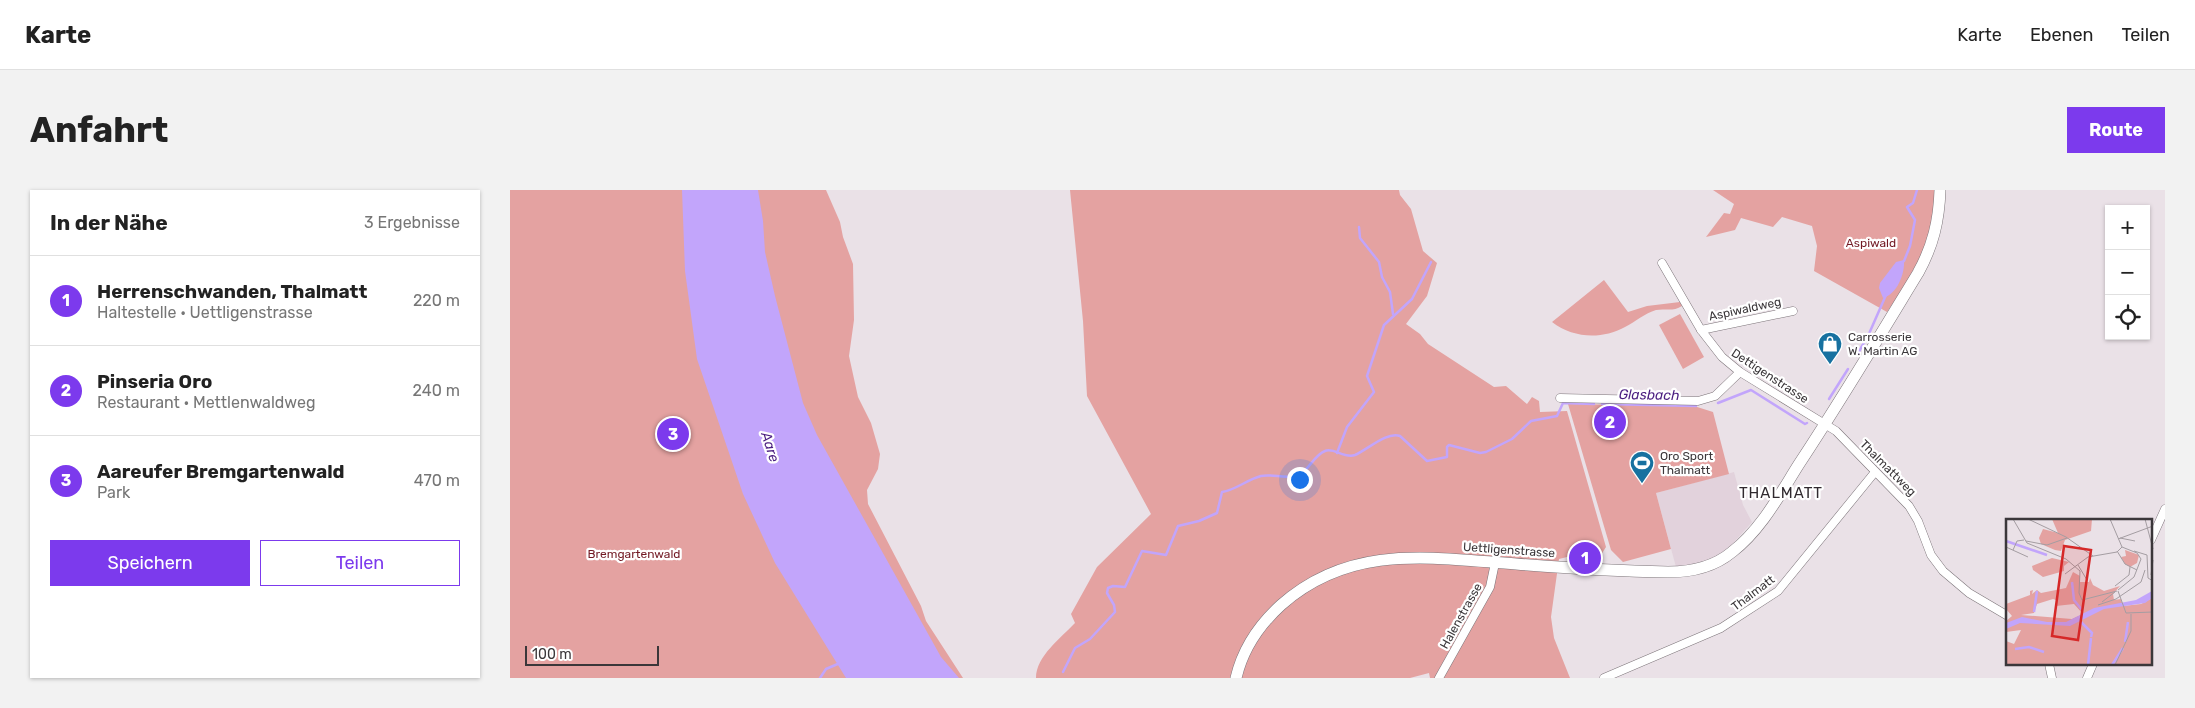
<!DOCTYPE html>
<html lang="de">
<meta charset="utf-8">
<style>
body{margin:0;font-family:Rubik,sans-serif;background:#f2f2f2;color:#222}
.controls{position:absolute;right:15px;top:15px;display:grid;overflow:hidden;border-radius:0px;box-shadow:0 1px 4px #0004}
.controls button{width:45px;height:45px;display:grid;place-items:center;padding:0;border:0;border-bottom:1px solid #e0e0e0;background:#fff;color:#222;font:25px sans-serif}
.scale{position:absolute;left:15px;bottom:12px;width:134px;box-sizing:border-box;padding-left:5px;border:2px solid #3b373a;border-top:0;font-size:14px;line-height:18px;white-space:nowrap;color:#3b373a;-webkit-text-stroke:4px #fff;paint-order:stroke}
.you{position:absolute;left:789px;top:289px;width:18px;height:18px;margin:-12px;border:4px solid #fff;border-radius:50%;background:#1a73e8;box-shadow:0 0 0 8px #1a73e833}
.badge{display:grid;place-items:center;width:32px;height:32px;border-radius:50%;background:#7c3aed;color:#fff;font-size:16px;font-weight:700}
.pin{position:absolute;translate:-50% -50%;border:2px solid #fff;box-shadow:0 1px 5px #0006}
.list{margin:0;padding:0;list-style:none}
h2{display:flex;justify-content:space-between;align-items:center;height:65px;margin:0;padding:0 20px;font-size:21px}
h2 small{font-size:16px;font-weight:400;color:#767676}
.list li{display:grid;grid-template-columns:32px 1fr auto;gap:15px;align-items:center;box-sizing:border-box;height:90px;padding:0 20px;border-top:1px solid #e0e0e0}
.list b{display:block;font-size:19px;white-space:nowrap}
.list p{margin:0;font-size:16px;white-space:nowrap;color:#767676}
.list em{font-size:16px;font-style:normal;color:#767676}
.actions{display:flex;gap:10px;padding:15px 20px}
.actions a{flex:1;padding:11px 0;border:1px solid #7c3aed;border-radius:0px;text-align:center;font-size:18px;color:#7c3aed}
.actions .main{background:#7c3aed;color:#fff}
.icon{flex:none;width:28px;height:28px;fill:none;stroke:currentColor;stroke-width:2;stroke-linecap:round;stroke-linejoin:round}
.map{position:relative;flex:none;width:1655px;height:488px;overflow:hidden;border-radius:0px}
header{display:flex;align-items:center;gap:30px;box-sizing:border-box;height:70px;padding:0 25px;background:#fff;border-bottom:1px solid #e0e0e0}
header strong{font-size:24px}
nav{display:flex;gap:28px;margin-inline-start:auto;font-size:18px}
.intro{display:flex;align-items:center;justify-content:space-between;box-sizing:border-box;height:120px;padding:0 30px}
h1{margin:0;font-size:35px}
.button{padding:12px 22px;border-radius:0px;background:#7c3aed;color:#fff;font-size:18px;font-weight:700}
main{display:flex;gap:30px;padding:0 30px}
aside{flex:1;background:#fff;border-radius:0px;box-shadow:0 1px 4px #0004}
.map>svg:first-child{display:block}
</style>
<header>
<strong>Karte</strong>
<nav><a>Karte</a><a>Ebenen</a><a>Teilen</a></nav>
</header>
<div class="intro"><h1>Anfahrt</h1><a class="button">Route</a></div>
<main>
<aside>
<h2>In der Nähe<small>3 Ergebnisse</small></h2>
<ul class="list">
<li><span class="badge">1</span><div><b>Herrenschwanden, Thalmatt</b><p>Haltestelle · Uettligenstrasse</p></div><em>220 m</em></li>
<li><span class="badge">2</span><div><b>Pinseria Oro</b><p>Restaurant · Mettlenwaldweg</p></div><em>240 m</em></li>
<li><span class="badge">3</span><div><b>Aareufer Bremgartenwald</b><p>Park</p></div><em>470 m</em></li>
</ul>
<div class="actions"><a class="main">Speichern</a><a>Teilen</a></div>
</aside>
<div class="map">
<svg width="1655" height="488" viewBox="0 0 1655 488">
<rect width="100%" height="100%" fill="#eae1e7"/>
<polygon fill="#e2d2dc" points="1224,282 1233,315 1242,332 1217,360 1203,368 1185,374 1166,377 1146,303"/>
<g fill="#e4a2a1">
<polygon points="0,0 316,0 330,32 333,47 343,74 344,130 339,166 348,207 361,233 370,264 368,279 357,300 358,314 411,416 416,431 453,488 0,488"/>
<path d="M 560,0 L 889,0 L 890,5 L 901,19 L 913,61 L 927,73 L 917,106 L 896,134 L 910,144 L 918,154 L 984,197 L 996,196 L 1017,214 L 1022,207 L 1029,211 L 1030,222 L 1057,221 L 1096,357 L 1089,368 L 1061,366 L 1049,369 L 1041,427 L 1044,448 L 1060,488 L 920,488 L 919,483 L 900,488 L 526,488 C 526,466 551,448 565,433 L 561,424 L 587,377 L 641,324 L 577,206 L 573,131 Z"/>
<polygon points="1203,0 1426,0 1420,43 1405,81 1377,122 1304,81 1307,56 1302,36 1272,27 1263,37 1231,28 1225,40 1196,47 1214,23 1220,24 1224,14"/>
<path d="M 1094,90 L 1118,122 L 1137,116 L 1170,112 L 1172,116 C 1163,122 1155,118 1146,120 C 1135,123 1125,132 1115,137 C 1091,150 1063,148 1042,132 Z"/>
<polygon points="1170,124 1194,167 1173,179 1149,135"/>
<polygon points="1058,214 1184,216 1203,222 1219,284 1146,303 1161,359 1113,372 1101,360"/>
</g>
<g fill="#c2a5fb">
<polygon points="172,0 248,0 253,31 255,62 265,106 293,213 307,245 431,467 449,488 336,488 265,373 233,304 187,169 175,81"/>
<path d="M 1394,70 C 1395,84 1387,104 1373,108 L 1369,98 L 1370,93 L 1386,72 Z"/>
</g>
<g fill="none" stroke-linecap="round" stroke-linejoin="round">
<g stroke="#c2a5fb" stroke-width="2.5">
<polyline points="849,37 850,48 869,72 872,87 880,102 883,124"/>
<polyline points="1394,71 1400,56 1405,30 1397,17 1403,13 1407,0"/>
<polyline points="1348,163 1358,146 1376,105"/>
<polyline points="1319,209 1338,179"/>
<polyline points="1208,213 1241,200 1295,234 1297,233"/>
<polyline points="1092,214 1186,216"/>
<polyline points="827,263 837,237 864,202 857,186 874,135 902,109 921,72"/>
<path d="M 553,482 L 565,458 L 580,449 L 605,422 L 604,415 L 597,403 L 598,398 L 603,396 L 615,397 L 632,361 L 656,365 L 668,336 L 689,331 L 707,323 L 712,302 C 726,300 736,290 751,286 C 765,283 779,292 793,282 C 800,277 805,265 815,261 C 824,257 834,269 845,265 C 857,260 877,241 890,246 L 917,271 L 937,267 L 937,257 L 939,255 L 970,263 L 976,262 L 1002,249 L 1021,231 L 1047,226 L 1053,213 L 1084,214"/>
<polyline points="310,488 316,479 330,473"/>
</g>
<defs>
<g id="minor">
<polyline points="1152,73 1191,140 1212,167 1230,182 1326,241 1399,316 1408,331 1421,365 1433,381 1459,403 1498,426"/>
<polyline points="1191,140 1283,121"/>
<polyline points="1050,208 1188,211 1205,206 1230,182"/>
<polyline points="1641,350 1655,319"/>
<polyline points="1539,474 1542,488"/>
<polyline points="929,488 980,397 985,373"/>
<polyline points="1094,488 1211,438 1268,401 1365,282"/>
<polyline points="1577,488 1583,474"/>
</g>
<path id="secondary" d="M 726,488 C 733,458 749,435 771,415 C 841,353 921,368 1006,374 C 1057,378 1108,381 1158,382 C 1181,382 1204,377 1222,362 C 1251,340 1270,304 1289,274 C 1330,212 1369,147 1408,83 C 1423,56 1429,31 1430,0"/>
</defs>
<use href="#minor" stroke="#7c7479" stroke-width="9"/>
<use href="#secondary" stroke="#7c7479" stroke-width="12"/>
<use href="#minor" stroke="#fff" stroke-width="8"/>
<use href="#secondary" stroke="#fff" stroke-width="11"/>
</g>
<defs>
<symbol id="shop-pin" viewBox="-11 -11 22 30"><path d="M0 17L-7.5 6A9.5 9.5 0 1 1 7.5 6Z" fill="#1771a0" stroke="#fff"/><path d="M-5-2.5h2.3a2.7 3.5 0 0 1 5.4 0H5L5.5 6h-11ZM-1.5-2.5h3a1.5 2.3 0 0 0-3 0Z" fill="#fff"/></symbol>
<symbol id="stadium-pin" viewBox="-11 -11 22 30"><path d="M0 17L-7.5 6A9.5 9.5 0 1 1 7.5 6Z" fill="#1771a0" stroke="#fff"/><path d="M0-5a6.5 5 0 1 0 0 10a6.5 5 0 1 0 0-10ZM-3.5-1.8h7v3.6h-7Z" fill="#fff"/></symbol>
</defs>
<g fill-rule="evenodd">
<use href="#shop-pin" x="1306" y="140" width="28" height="38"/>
<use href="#stadium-pin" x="1118" y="259" width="28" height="38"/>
</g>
<g text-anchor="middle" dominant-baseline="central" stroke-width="4.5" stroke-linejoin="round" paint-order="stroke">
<g font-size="12" fill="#731a24" stroke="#fff">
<text x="1361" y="53">Aspiwald</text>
<text x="124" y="364">Bremgartenwald</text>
</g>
<g font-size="12" fill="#3b373a" stroke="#fff">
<text transform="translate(1235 119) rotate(-12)">Aspiwaldweg</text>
<text transform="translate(1260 186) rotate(33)">Dettigenstrasse</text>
<text transform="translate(1378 278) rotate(45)">Thalmattweg</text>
<text transform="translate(999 360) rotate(4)">Uettligenstrasse</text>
<text transform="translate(1243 403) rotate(-37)">Thalmatt</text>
<text transform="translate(951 426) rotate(-61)">Halenstrasse</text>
</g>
<g font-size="12" fill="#3b373a" stroke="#fff" text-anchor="start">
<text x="1338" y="147">Carrosserie<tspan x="1338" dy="14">W. Martin AG</tspan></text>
<text x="1150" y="266">Oro Sport<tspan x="1150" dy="14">Thalmatt</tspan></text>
</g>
<g font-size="14" font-style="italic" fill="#4b1f81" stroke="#fff">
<text transform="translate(1139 205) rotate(1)">Glasbach</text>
<text transform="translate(260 257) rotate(72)">Aare</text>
</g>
<g font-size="15" letter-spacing="1" fill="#30292e" stroke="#fff">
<text x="1271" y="303">THALMATT</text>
</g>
</g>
<g transform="translate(1496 329)">
<rect width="146" height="146" fill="#eae1e7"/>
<path d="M 46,0 L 86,0 L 85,12 L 59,21 L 55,32 L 49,31 L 35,25 L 33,19 L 37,10 L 52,14 ZM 119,31 L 133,36 L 131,44 L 124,48 L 119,45 L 115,38 L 120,37 ZM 46,39 L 63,43 L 58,47 L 58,52 L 37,58 L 27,51 L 26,47 ZM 67,53 L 74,57 L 74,63 L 83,63 L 84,59 L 87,66 L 98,72 L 114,67 L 107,75 L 108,81 L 115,80 L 117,87 L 135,85 L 146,79 L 146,146 L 0,146 L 0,122 L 8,125 L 15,111 L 0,113 L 0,102 L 6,97 L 0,90 L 0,85 L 24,76 L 24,72 L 27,71 L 26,75 L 31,71 L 35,74 L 60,69 ZM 47,80 L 50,81 L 50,87 L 68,85 L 77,95 L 66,100 L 15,96 L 28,94 L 31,85 Z" fill="#e4a2a1" fill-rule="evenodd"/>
<path d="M 146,72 L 146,79 L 139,84 L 98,90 L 64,107 L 14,104 L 0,110 L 0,104 L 16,98 L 41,103 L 60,103 L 88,89 L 130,81 Z" fill="#c2a5fb"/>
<path fill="none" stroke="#c2a5fb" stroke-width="2.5" d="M 0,22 L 41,36M 66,63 L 68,81 L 76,91M 28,93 L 31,72M 74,102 L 86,114 L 85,118M 119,123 L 122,103M 9,130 L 23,128 L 38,133M 82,146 L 85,119M 106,146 L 117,129"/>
<path fill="none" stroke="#a49da2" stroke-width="1" d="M 7,0 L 21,24 L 60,40 L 74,52 L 73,74 L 76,81 L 111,72M 22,0 L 60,18 L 87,37M 104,0 L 116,28 L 131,34 L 135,40 L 128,58 L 112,71M 139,0 L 147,30M 114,19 L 129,22M 112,20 L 147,7M 20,22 L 41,26 L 61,19M 0,28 L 22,38M 7,31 L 11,22 L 18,21M 111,32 L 119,45 L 131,51M 128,32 L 141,36 L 142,59 L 147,62M 72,46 L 81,61M 59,55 L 82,38 L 111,33 L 116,28M 145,56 L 147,41M 109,67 L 123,56 L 124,48M 112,72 L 120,94 L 147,93M 96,83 L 109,73M 92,86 L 110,80 L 135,63 L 139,51M 109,146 L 125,112 L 125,95"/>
<path fill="#d62828" fill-opacity="0.15" stroke="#d62828" stroke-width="2.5" d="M 58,27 L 85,31 L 72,121 L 46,117 Z"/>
<rect width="146" height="146" fill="none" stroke="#3b373a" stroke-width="2.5"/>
</g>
</svg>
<div class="controls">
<button>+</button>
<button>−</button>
<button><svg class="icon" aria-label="locate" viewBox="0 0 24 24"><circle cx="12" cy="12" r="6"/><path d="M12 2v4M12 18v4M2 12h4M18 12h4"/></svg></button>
</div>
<div class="scale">100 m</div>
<div class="you"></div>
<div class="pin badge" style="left:1075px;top:368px">1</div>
<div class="pin badge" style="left:1100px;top:232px">2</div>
<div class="pin badge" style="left:163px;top:244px">3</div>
</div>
</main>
